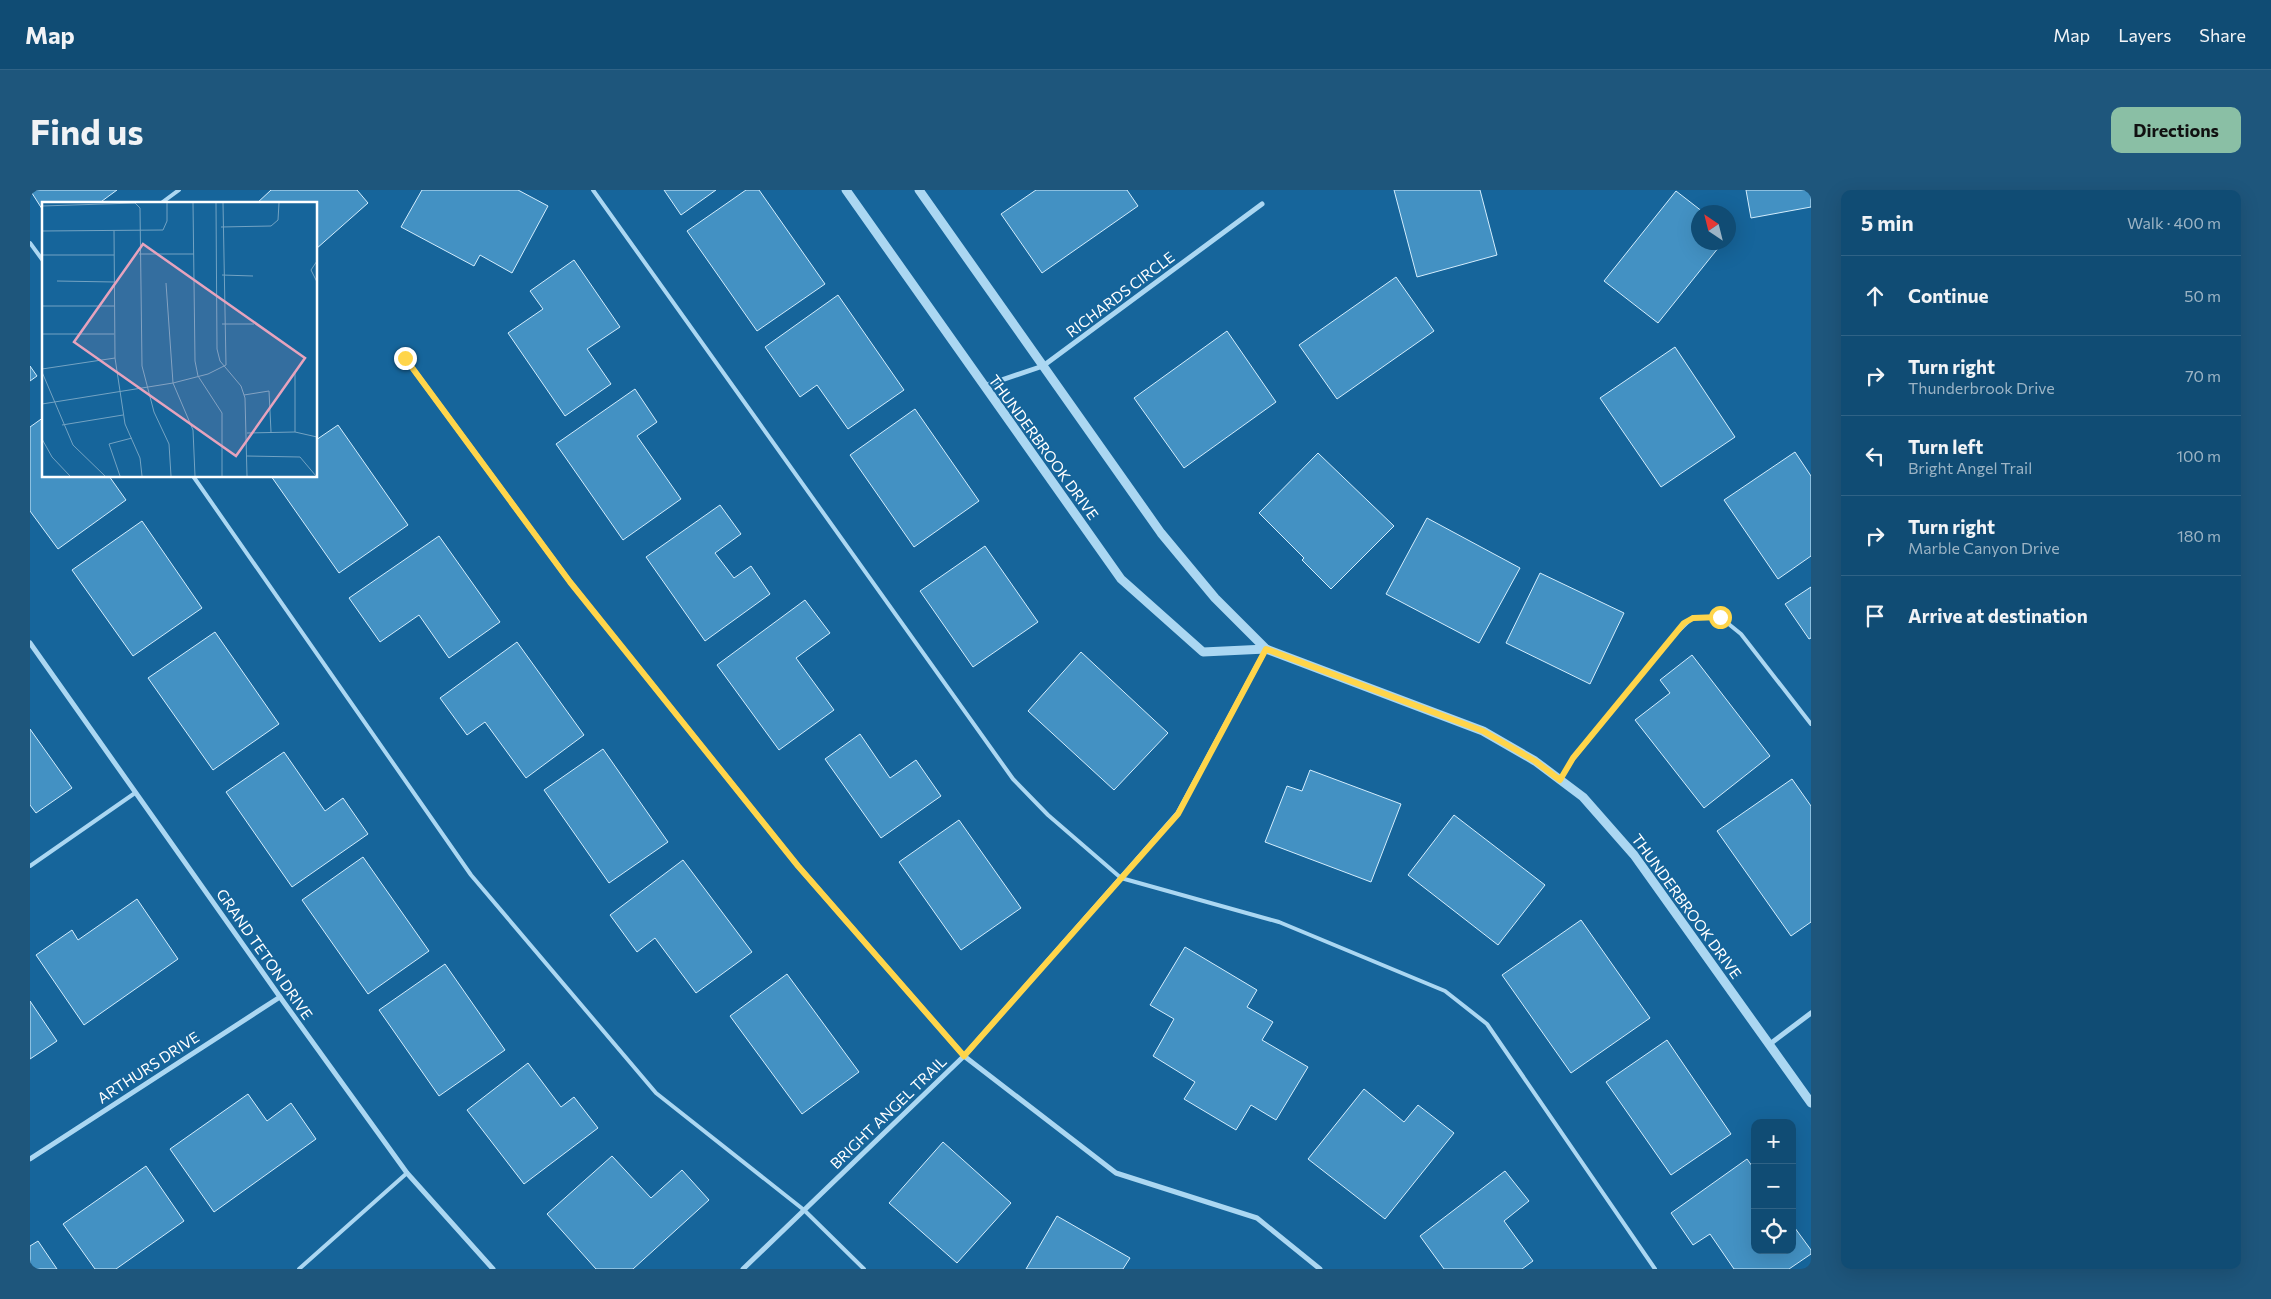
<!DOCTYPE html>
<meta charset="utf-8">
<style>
body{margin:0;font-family:Commissioner,sans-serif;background:#1e567c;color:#f1f3f6}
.controls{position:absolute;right:15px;bottom:15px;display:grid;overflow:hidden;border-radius:10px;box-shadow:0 5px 20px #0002}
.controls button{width:45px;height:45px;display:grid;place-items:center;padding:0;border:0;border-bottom:1px solid #306386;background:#104c74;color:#f1f3f6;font:25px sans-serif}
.compass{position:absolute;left:1661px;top:15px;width:45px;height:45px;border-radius:50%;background:#104c74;box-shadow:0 5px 20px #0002;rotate:325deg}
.stop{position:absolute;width:15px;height:15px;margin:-11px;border:4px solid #ffd54a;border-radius:50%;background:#fff}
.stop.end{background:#ffd54a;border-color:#fff;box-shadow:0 1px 5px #0008}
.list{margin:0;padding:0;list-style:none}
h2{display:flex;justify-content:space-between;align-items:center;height:65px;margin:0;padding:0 20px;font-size:21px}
h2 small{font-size:16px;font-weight:400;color:#9cb4c5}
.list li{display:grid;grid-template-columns:32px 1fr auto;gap:15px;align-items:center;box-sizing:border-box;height:80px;padding:0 20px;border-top:1px solid #306386}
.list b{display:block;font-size:19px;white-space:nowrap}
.list p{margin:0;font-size:16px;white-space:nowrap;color:#9cb4c5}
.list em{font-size:16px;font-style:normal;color:#9cb4c5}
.icon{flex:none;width:28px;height:28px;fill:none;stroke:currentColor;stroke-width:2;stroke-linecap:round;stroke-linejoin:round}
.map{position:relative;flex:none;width:1781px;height:1079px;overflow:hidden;border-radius:10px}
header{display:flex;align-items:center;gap:30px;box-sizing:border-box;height:70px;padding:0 25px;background:#104c74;border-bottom:1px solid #306386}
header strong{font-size:24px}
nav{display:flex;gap:28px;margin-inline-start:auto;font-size:18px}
.intro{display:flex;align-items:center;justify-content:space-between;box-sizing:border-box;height:120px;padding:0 30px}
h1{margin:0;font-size:35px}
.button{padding:12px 22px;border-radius:10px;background:#8abfa5;color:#111;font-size:18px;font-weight:700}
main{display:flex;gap:30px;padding:0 30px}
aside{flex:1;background:#104c74;border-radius:10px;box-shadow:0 5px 20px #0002}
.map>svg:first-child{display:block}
</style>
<header>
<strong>Map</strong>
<nav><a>Map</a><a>Layers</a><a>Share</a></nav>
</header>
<div class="intro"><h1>Find us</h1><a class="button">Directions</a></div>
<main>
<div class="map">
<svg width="1781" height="1079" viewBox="0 0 1781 1079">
<rect width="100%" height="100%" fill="#16659b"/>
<g fill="#4391c3" stroke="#d3edfd">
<polygon points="0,0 87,0 68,14 14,14 14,22"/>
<polygon points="241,0 327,0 338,13 286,59 286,14 226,14"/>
<polygon points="392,0 488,0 518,16 482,83 450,65 444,76 371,37"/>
<polygon points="634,0 686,0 651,25"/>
<polygon points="716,0 729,0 795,94 727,141 657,41"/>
<polygon points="1006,0 1097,0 1108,16 1012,83 971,24"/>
<polygon points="1364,0 1450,0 1467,65 1387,87"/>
<polygon points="1716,0 1781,0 1781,17 1721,28"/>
<polygon points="1646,1 1673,22 1668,22 1668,52 1693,52 1628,133 1574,91"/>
<polygon points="544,70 590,137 557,159 581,194 535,226 478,143 513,119 500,101"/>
<polygon points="1366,87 1404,141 1307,209 1269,155"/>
<polygon points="808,105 874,200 818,239 787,195 770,207 735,157"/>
<polygon points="1197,141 1246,212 1154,278 1104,208"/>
<polygon points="1645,157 1705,247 1631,297 1570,208"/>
<polygon points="0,176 7,186 0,191"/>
<polygon points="605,199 627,232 607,246 651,309 593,350 526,254"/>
<polygon points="885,219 949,311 884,357 820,265"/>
<polygon points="14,227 14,286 79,286 96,310 28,359 0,321 0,237"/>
<polygon points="308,235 378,335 309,383 241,286 286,286 286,250"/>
<polygon points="1765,262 1781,286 1781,366 1748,389 1694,310"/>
<polygon points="1288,263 1364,336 1301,399 1272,370 1274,368 1229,323"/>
<polygon points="690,315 711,344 685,363 704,388 721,376 740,404 675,451 616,367"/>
<polygon points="1397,328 1490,378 1449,453 1356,404"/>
<polygon points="112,331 172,418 103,466 42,380"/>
<polygon points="409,346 470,432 419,468 389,425 350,452 319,408"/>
<polygon points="955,356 1008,432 943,477 890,401"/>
<polygon points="1510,383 1594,423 1560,494 1476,453"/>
<polygon points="1781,397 1781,448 1779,449 1755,414"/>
<polygon points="775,410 800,443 766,468 804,520 749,560 687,475"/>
<polygon points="185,442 249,534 183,580 118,488"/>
<polygon points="487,452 554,545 496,588 455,532 437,545 410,508"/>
<polygon points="1051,462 1138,543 1084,600 998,521"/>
<polygon points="1662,465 1740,566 1674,618 1605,530 1640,503 1630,490"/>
<polygon points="0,539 42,598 6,623 0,615"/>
<polygon points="830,544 860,588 886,570 911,606 851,648 795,569"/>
<polygon points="573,559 638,652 579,693 514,600"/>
<polygon points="254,562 295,621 313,608 338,644 262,697 196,602"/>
<polygon points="1280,580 1371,614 1341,692 1235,652 1257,596 1272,601"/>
<polygon points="1762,589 1781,616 1781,732 1761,746 1687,641"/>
<polygon points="1424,625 1515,695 1468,755 1378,685"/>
<polygon points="929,630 991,718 931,760 869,672"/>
<polygon points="333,667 399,761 338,804 272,710"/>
<polygon points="653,670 722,762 666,803 625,748 607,762 580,725"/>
<polygon points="107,709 148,769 54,835 6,765 42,740 48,750"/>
<polygon points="1551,730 1620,828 1541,883 1472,785"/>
<polygon points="1155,757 1227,800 1217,817 1243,832 1232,850 1278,877 1246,930 1221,915 1206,940 1154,909 1165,892 1123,866 1144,829 1120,815"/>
<polygon points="415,774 475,860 409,906 349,820"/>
<polygon points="757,784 829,882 772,924 700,826"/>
<polygon points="0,811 27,851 0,869"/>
<polygon points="1637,850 1701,944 1641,985 1576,892"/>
<polygon points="498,873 531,917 544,907 568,938 494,994 437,920"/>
<polygon points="1334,899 1374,932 1388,915 1424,943 1355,1029 1278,969"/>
<polygon points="218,904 237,931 261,913 286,949 184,1022 140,959"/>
<polygon points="913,952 981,1013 927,1073 859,1013"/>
<polygon points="582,966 621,1008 652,980 679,1010 603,1079 566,1079 517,1024"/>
<polygon points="1717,969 1725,980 1725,1060 1762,1060 1762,1034 1781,1060 1781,1064 1759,1079 1704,1079 1680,1044 1663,1055 1641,1023"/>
<polygon points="116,976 154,1031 86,1079 65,1079 33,1034"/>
<polygon points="1475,981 1499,1011 1474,1031 1503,1071 1492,1079 1414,1079 1390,1046"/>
<polygon points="1027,1026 1100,1068 1093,1079 996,1079"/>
<polygon points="8,1051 27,1079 0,1079 0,1056"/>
</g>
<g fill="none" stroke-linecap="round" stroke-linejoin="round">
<g stroke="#abd7f2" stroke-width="4">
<polyline points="563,0 983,589 1018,625 1091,688 1249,732 1415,801 1457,834 1625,1079"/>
<polyline points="130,14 149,0"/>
<polyline points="0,53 14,72"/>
<polyline points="163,286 441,685 626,903 774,1020 834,1079"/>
<polyline points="1530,590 1543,569 1642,447 1663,427 1690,427 1711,444 1781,534"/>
<polyline points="0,676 105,603"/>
<polyline points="269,1079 377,983"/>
</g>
<g stroke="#abd7f2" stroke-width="5">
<polyline points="375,168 540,392 768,676 934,866 1086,983 1227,1028 1290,1079"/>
<polyline points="954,196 1013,176 1232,14"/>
<polyline points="0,453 250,807 377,983 463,1079"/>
<polyline points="1740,854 1781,823"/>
<polyline points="0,969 250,807"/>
<polyline points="713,1079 934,866 1148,623 1236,459"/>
</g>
<g stroke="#abd7f2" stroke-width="9">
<polyline points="816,0 1091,389 1173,462 1236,459 1453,541 1505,571 1553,607 1604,665 1781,913"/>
<polyline points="889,0 1131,343 1185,408 1236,459"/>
</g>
</g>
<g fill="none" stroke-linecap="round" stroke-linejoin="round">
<polyline stroke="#ffd54a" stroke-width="6" points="375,168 540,392 768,676 934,866 1148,624 1236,459 1453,541 1505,571 1530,590 1543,568 1654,433 1663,428 1690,427"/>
</g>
<g text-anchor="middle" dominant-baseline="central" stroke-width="4" stroke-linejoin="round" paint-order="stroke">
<g font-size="15" fill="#fff" stroke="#16659b">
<text transform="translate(1090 104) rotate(-37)">RICHARDS CIRCLE</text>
<text transform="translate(1014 257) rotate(54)">THUNDERBROOK DRIVE</text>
<text transform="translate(1657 716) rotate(54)">THUNDERBROOK DRIVE</text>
<text transform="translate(235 764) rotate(55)">GRAND TETON DRIVE</text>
<text transform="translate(118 877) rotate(-33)">ARTHURS DRIVE</text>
<text transform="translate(858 922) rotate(-44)">BRIGHT ANGEL TRAIL</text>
</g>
</g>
<g transform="translate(12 12)">
<rect width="275" height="275" fill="#16659b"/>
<path fill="none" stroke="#73a3c3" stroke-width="1" d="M 151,1 L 153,159 L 156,174 L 180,211 L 180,274M 174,1 L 175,147 L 178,159 L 199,184 L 203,196 L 205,274M 181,1 L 184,163M 0,4 L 93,1 L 98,6 L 100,164 L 112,210 L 127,242 L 129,274M 179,25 L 229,24 L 236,18 L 237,1M 72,28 L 73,156 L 83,222 L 98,256 L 100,274M 0,29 L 121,28 L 125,19 L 125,1M 97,52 L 152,52M 0,53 L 72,53M 275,59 L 269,68 L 275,80M 180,73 L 211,74M 15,79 L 72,80M 124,81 L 131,181 L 151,228 L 153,274M 0,104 L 72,104M 180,122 L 212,122M 0,132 L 72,132M 0,167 L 73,156M 0,170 L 31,243 L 63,274M 202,193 L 227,189 L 229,230M 0,202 L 131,181 L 166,172 L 184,163M 20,223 L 81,213M 253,230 L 253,170M 205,231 L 253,230 L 275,235M 0,237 L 10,255 L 28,274M 205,254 L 258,255 L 274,274M 78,274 L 67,242 L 90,236"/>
<path fill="#e7a3bd" fill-opacity="0.15" stroke="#e7a3bd" stroke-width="2.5" d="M 101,42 L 263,156 L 194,254 L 32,140 Z"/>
<rect width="275" height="275" fill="none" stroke="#fff" stroke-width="2.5"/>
</g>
</svg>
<div class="controls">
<button>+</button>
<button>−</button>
<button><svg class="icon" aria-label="locate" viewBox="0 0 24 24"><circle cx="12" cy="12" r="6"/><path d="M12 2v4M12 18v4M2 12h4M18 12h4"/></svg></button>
</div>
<svg class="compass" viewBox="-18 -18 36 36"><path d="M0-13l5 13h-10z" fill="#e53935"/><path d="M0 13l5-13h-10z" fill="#9cb4c5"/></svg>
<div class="stop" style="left:1690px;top:427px"></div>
<div class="stop end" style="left:375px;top:168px"></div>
</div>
<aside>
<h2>5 min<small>Walk · 400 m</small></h2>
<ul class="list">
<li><svg class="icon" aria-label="ahead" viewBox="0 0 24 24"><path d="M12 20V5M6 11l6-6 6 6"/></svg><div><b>Continue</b></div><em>50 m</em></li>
<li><svg class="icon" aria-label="right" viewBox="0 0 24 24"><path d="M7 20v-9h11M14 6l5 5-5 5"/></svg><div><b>Turn right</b><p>Thunderbrook Drive</p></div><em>70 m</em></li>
<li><svg class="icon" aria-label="left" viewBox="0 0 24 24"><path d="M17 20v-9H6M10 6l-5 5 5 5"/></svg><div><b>Turn left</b><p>Bright Angel Trail</p></div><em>100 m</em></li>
<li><svg class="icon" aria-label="right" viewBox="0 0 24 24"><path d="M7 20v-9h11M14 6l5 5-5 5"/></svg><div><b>Turn right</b><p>Marble Canyon Drive</p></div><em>180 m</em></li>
<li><svg class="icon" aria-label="arrive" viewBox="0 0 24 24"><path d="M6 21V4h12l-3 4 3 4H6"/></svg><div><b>Arrive at destination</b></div></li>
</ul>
</aside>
</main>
